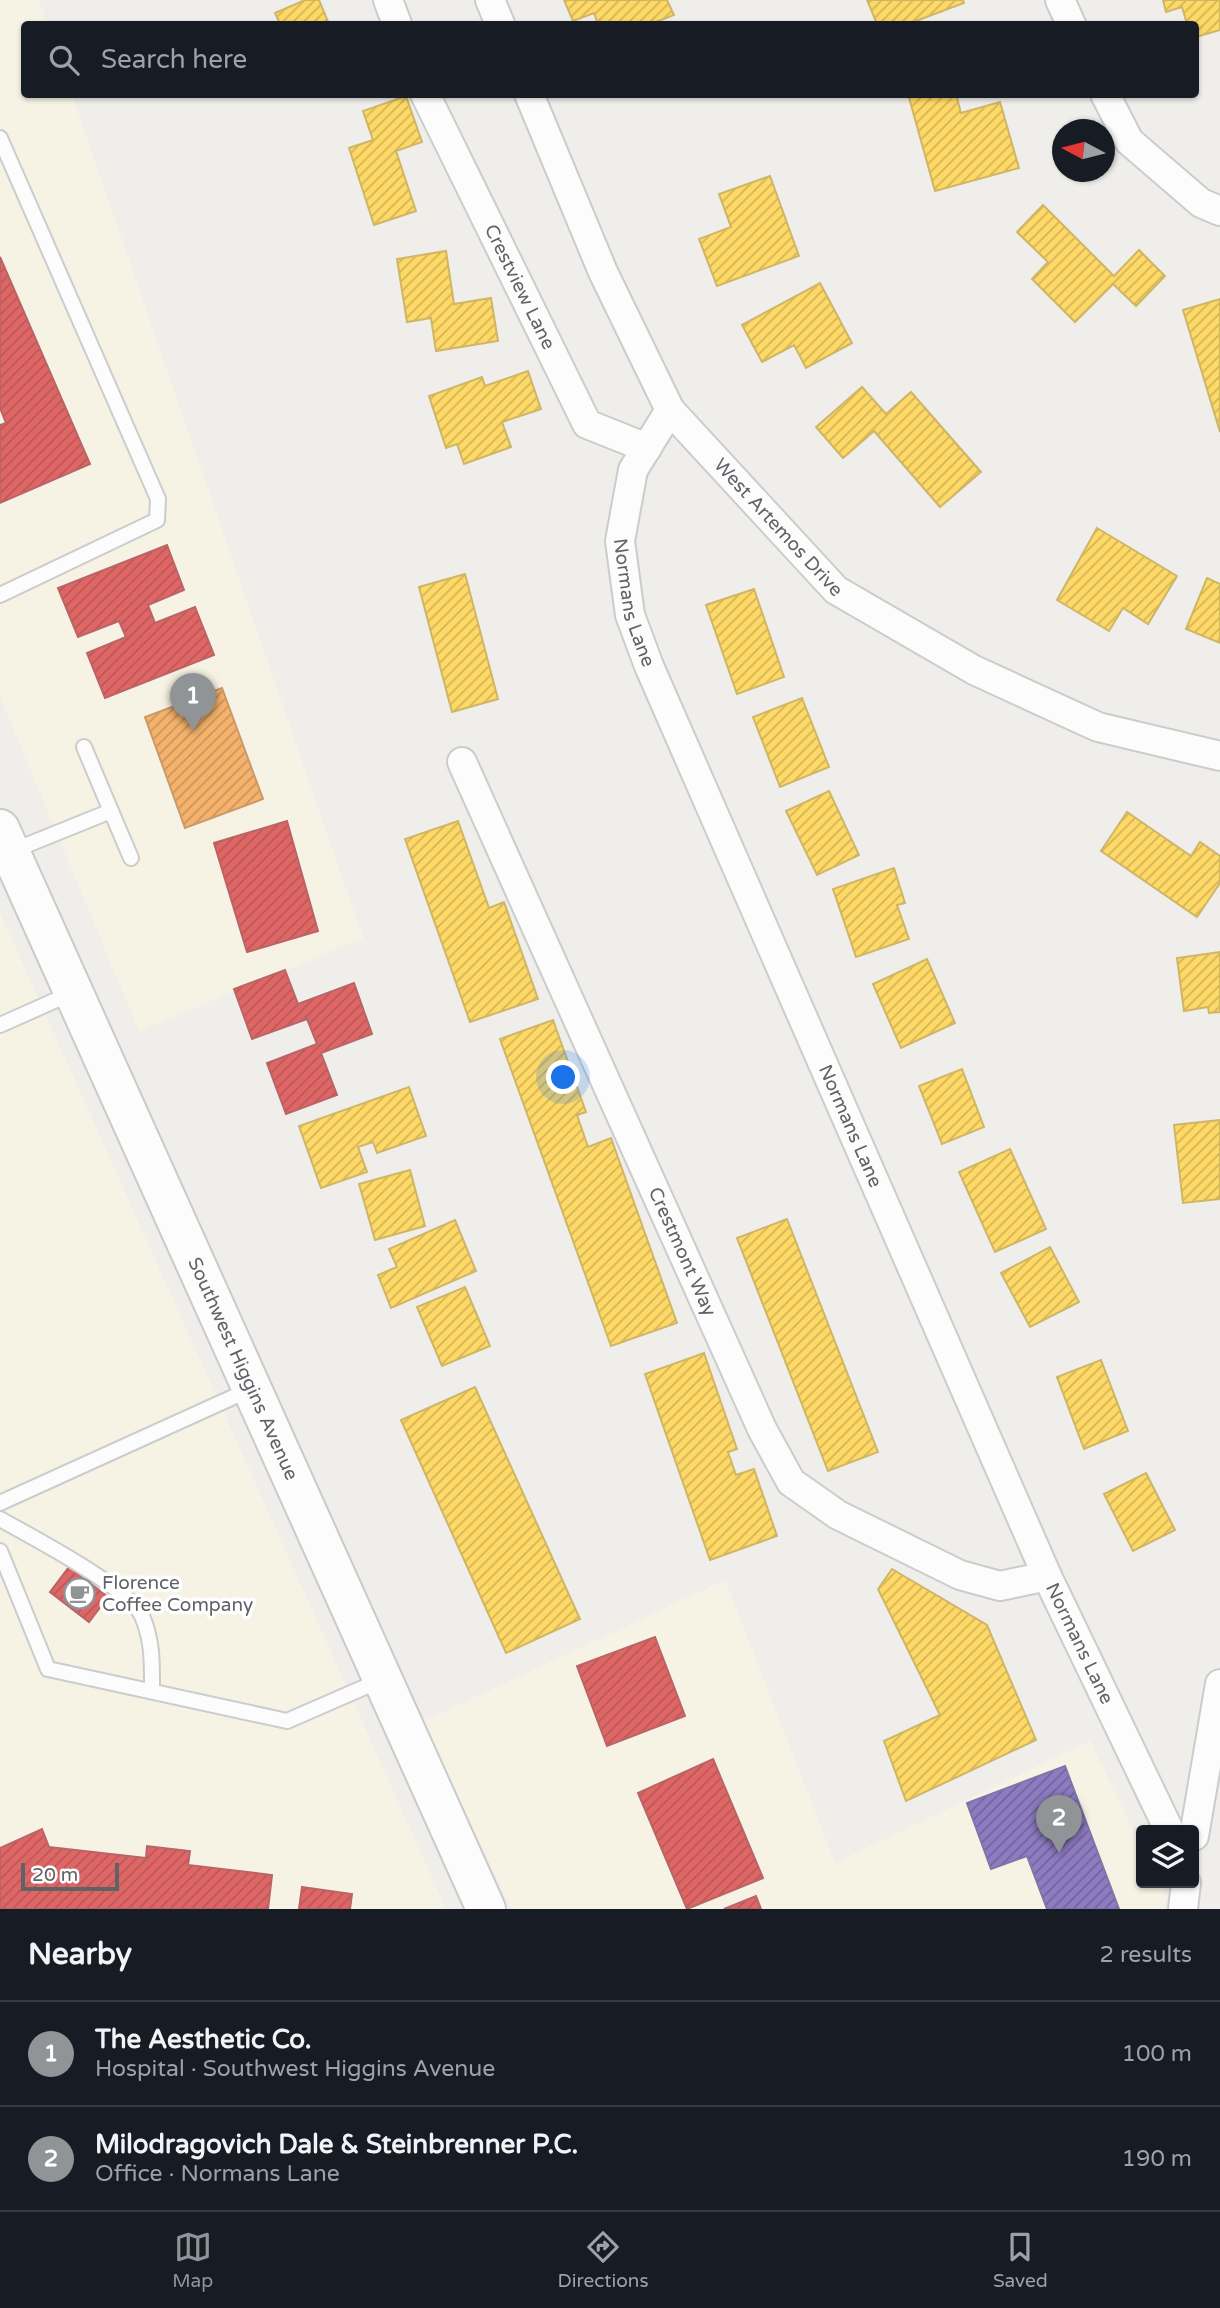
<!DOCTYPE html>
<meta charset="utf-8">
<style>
body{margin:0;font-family:"Varela Round",sans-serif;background:#242831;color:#f1f3f6}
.controls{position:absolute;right:21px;bottom:21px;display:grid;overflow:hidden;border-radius:7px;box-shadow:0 2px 5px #0004}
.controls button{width:63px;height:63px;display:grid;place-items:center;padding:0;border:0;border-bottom:2px solid #363941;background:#171b24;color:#f1f3f6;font:35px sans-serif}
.compass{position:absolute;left:1052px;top:119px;width:63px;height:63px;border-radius:50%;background:#171b24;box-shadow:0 2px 5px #0004;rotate:277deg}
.scale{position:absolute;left:21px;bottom:18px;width:98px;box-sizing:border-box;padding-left:7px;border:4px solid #5f6368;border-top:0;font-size:19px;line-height:24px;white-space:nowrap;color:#5f6368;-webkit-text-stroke:5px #fff;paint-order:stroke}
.you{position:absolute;left:564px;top:1078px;width:24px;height:24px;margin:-18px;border:5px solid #fff;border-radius:50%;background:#1a73e8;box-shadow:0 0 0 10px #1a73e833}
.badge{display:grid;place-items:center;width:46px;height:46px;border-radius:50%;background:#919496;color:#fff;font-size:23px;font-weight:700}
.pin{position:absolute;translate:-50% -58px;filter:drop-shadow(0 2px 4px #0008)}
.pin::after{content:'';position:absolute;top:37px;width:24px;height:21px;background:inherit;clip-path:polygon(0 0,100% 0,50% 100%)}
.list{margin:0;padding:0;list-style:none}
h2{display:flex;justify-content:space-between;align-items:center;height:91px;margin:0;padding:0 28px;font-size:30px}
h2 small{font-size:23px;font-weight:400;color:#9ea1a6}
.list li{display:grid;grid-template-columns:46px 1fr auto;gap:21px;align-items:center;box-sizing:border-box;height:105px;padding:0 28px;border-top:2px solid #363941}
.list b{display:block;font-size:26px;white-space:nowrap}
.list p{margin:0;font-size:23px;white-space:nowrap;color:#9ea1a6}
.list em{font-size:23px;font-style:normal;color:#9ea1a6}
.icon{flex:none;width:38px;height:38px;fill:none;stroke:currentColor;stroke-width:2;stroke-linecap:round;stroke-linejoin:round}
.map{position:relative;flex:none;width:1220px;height:1909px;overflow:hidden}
.search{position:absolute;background:#171b24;box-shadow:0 2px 5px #0004;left:21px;right:21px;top:21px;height:77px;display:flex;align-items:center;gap:18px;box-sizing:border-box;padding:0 24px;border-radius:7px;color:#9ea1a6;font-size:26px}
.sheet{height:301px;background:#171b24}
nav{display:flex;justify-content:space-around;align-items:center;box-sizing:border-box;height:98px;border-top:2px solid #363941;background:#171b24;font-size:19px;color:#9ea1a6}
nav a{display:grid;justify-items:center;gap:4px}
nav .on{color:#919496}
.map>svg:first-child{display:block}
</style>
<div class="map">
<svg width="1220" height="1909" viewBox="0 0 1220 1909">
<defs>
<pattern id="homes-hatch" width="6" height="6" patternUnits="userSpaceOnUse" patternTransform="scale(1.75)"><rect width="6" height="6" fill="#ffd966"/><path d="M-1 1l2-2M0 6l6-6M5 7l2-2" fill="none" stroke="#d2b458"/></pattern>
<pattern id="shops-hatch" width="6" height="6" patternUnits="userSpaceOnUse" patternTransform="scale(1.75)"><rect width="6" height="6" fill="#e06666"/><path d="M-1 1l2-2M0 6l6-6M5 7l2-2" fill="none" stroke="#b95858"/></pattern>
<pattern id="offices-hatch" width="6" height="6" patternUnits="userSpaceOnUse" patternTransform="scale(1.75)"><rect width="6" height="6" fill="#8e7cc3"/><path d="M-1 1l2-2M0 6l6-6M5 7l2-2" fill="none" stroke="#72649a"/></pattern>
<pattern id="health-hatch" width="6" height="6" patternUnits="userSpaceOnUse" patternTransform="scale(1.75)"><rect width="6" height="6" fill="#f6b26b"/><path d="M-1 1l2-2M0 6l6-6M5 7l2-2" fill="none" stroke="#ca945c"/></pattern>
</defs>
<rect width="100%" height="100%" fill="#efeeea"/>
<g fill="#f7f3e4">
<polygon points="0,0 39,0 47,24 24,24 24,94 72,95 363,938 139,1031 0,696"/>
<polygon points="0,913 446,1909 0,1909"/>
<polygon points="725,1580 835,1863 1090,1741 1141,1846 1141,1883 1159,1883 1166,1897 1164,1909 512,1909 422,1722"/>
</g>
<g fill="url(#homes-hatch)" stroke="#cfb667" stroke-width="2">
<polygon points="305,0 319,0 329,24 280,24 275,13"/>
<polygon points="564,0 667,0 674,15 651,24 598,24 594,13 573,21"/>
<polygon points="867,0 963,0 964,3 908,24 877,24"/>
<polygon points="1163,0 1220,0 1220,30 1196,37 1196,24 1187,24 1182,7 1166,12"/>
<polygon points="908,94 956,94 961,113 1000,102 1019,168 935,191"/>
<polygon points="406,96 422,142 396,151 416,211 374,225 349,148 373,140 363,111"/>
<polygon points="770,176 799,256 717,286 699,239 731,227 719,194"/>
<polygon points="1043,205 1114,276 1139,250 1165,276 1136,306 1113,284 1075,322 1032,279 1048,262 1017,232"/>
<polygon points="446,251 454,304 491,298 498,341 436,351 431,318 407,322 397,259"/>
<polygon points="820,283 852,343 806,368 794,345 762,362 742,325"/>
<polygon points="1220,299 1220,432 1183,310"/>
<polygon points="528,371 541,409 502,422 511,447 464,464 457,444 446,448 429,396 482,377 485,386"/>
<polygon points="862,387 886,414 911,392 981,472 940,507 874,431 843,458 816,427"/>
<polygon points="1097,528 1177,576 1148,624 1123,608 1109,631 1057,600"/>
<polygon points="465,574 498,699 452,712 419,587"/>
<polygon points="1207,578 1220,584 1220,643 1186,629"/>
<polygon points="754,589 784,677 737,694 706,605"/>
<polygon points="802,698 829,767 780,787 753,717"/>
<polygon points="829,791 859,855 817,875 786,811"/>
<polygon points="1127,812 1191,856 1200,842 1220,856 1220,883 1197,917 1101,851"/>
<polygon points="458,821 489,908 504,902 538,999 470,1022 405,839"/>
<polygon points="894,868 905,903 897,905 909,939 856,957 833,889"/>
<polygon points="1220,952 1220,1012 1209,1013 1208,1007 1184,1011 1177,958"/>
<polygon points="927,959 955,1023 901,1048 873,984"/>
<polygon points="553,1020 586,1112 577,1115 588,1147 611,1138 677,1323 611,1346 500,1039"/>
<polygon points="962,1069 984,1127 942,1144 919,1086"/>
<polygon points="409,1087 426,1136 377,1153 373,1142 358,1147 367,1172 321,1188 299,1126"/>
<polygon points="1220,1120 1220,1199 1183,1203 1174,1125"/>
<polygon points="1010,1149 1046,1229 995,1252 959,1172"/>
<polygon points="410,1170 425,1226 375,1240 359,1184"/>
<polygon points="787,1219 878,1452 828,1471 737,1238"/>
<polygon points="455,1220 476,1271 391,1308 378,1275 397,1267 389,1249"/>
<polygon points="1050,1247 1079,1302 1030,1327 1001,1273"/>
<polygon points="465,1287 490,1346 442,1366 417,1307"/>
<polygon points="704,1353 737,1449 728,1452 736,1475 754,1469 777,1536 710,1560 645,1374"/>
<polygon points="1101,1360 1128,1431 1084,1449 1057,1377"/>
<polygon points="475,1387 580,1619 506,1653 401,1420"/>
<polygon points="1146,1473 1175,1530 1133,1551 1104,1494"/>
<polygon points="892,1569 987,1625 1036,1740 906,1801 884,1741 940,1715 878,1589"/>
</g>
<g fill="url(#shops-hatch)" stroke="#b96567" stroke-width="2">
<polygon points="0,257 90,464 0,503 0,425 6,423 0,408"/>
<polygon points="167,545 184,590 148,605 155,623 195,607 214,655 105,698 87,653 126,637 119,621 78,637 58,588"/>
<polygon points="287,821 318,931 247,952 214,843"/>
<polygon points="285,970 298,1004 354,983 372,1034 321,1053 337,1095 286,1114 267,1063 317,1044 307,1019 252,1039 234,989"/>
<polygon points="69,1567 108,1597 89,1622 50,1592"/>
<polygon points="655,1637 685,1716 607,1746 577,1666"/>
<polygon points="713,1759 763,1878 687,1909 638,1793"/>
<polygon points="42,1829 49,1847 146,1858 147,1846 190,1851 188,1865 272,1875 268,1909 0,1909 0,1848"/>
<polygon points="302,1887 352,1894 350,1909 299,1909"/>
<polygon points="756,1896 761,1909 724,1909"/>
</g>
<polygon fill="url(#offices-hatch)" stroke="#8074a8" stroke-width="2" points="1065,1766 1119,1909 1047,1909 1027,1856 991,1869 967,1803"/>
<polygon fill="url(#health-hatch)" stroke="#c99a6a" stroke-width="2" points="222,688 263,799 185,828 145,717"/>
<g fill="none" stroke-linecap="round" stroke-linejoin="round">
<defs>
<g id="service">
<polyline points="0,138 158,499 157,520 0,595"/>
<polyline points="84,747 111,811"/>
<polyline points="12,851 111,811 131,858"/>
<polyline points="0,1025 72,993"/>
<polyline points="0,1503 251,1389"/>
<path d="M 0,1519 C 30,1536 130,1588 142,1616 C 153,1641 152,1665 152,1691"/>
<polyline points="0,1551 48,1669 287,1721 381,1680"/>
</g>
<g id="minor">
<polyline points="388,0 397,24"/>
<polyline points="490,0 500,24"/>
<polyline points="1060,0 1071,24"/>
<path id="s1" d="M 425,94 L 587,424 L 647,448"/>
<path id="s2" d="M 529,94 L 603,272 L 670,410 L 836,590 L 974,670 L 1098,727 L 1220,756"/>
<polyline points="1105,94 1129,141 1201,203 1220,211"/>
<path id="s3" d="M 670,410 L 633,470 L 620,541 L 630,615 L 649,666 L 1047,1576 L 1169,1830"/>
<path id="s4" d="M 462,762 L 762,1429 L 791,1482 L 838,1515 L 960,1575 L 1000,1586 L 1047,1576"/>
<polyline points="1194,1836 1220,1684"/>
<polyline points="1183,1909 1186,1883"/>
</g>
<g id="secondary">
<path id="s5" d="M 0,829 L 486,1909"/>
</g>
</defs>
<use href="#service" stroke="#cbcccc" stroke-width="18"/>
<use href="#minor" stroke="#cbcccc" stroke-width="32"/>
<use href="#secondary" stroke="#cacacb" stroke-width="42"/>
<use href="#service" stroke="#fdfcfc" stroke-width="14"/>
<use href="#minor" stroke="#fdfcfc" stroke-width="28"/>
<use href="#secondary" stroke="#fdfcfc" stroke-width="38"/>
</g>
<defs>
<symbol id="cafe-ring" viewBox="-11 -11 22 22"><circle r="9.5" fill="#fff" stroke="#919496" stroke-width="1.5"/><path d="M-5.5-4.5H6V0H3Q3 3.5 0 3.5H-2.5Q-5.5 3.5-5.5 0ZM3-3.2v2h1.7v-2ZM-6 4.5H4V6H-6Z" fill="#919496"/></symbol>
</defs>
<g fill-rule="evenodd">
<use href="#cafe-ring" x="62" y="1576" width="35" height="35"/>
</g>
<g text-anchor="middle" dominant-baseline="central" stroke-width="7" stroke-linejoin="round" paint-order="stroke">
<g font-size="19" fill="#5f6368" stroke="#fff">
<text stroke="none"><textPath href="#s1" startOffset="215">Crestview Lane</textPath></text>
<text stroke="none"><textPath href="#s2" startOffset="506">West Artemos Drive</textPath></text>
<text stroke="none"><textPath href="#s3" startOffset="206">Normans Lane</textPath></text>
<text stroke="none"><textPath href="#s3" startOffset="774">Normans Lane</textPath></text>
<text stroke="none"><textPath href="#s4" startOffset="537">Crestmont Way</textPath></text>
<text stroke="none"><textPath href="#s5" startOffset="592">Southwest Higgins Avenue</textPath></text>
<text stroke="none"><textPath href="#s3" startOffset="1340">Normans Lane</textPath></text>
</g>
<g font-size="19" fill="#5f6368" stroke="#fff" text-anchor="start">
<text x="102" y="1583">Florence<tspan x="102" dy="22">Coffee Company</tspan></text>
</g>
</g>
</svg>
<div class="controls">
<button><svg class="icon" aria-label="layers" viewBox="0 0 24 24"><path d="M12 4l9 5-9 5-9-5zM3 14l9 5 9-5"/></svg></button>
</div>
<svg class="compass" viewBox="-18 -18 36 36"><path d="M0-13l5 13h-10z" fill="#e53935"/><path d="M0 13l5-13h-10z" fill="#9ea1a6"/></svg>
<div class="scale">20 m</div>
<div class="you"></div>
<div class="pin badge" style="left:193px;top:731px">1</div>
<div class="pin badge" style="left:1059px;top:1853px">2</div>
<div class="search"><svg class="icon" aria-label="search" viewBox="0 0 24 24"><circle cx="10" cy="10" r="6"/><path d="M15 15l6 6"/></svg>Search here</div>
</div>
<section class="sheet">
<h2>Nearby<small>2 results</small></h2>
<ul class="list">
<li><span class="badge">1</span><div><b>The Aesthetic Co.</b><p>Hospital · Southwest Higgins Avenue</p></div><em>100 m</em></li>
<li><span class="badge">2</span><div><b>Milodragovich Dale &amp; Steinbrenner P.C.</b><p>Office · Normans Lane</p></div><em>190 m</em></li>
</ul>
</section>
<nav>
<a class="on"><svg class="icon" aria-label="map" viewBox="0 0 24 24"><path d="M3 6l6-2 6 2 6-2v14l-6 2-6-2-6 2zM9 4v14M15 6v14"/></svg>Map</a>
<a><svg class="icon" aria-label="directions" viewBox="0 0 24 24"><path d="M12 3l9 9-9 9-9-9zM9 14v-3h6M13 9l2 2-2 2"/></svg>Directions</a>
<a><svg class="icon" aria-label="saved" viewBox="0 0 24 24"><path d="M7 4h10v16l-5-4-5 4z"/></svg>Saved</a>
</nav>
